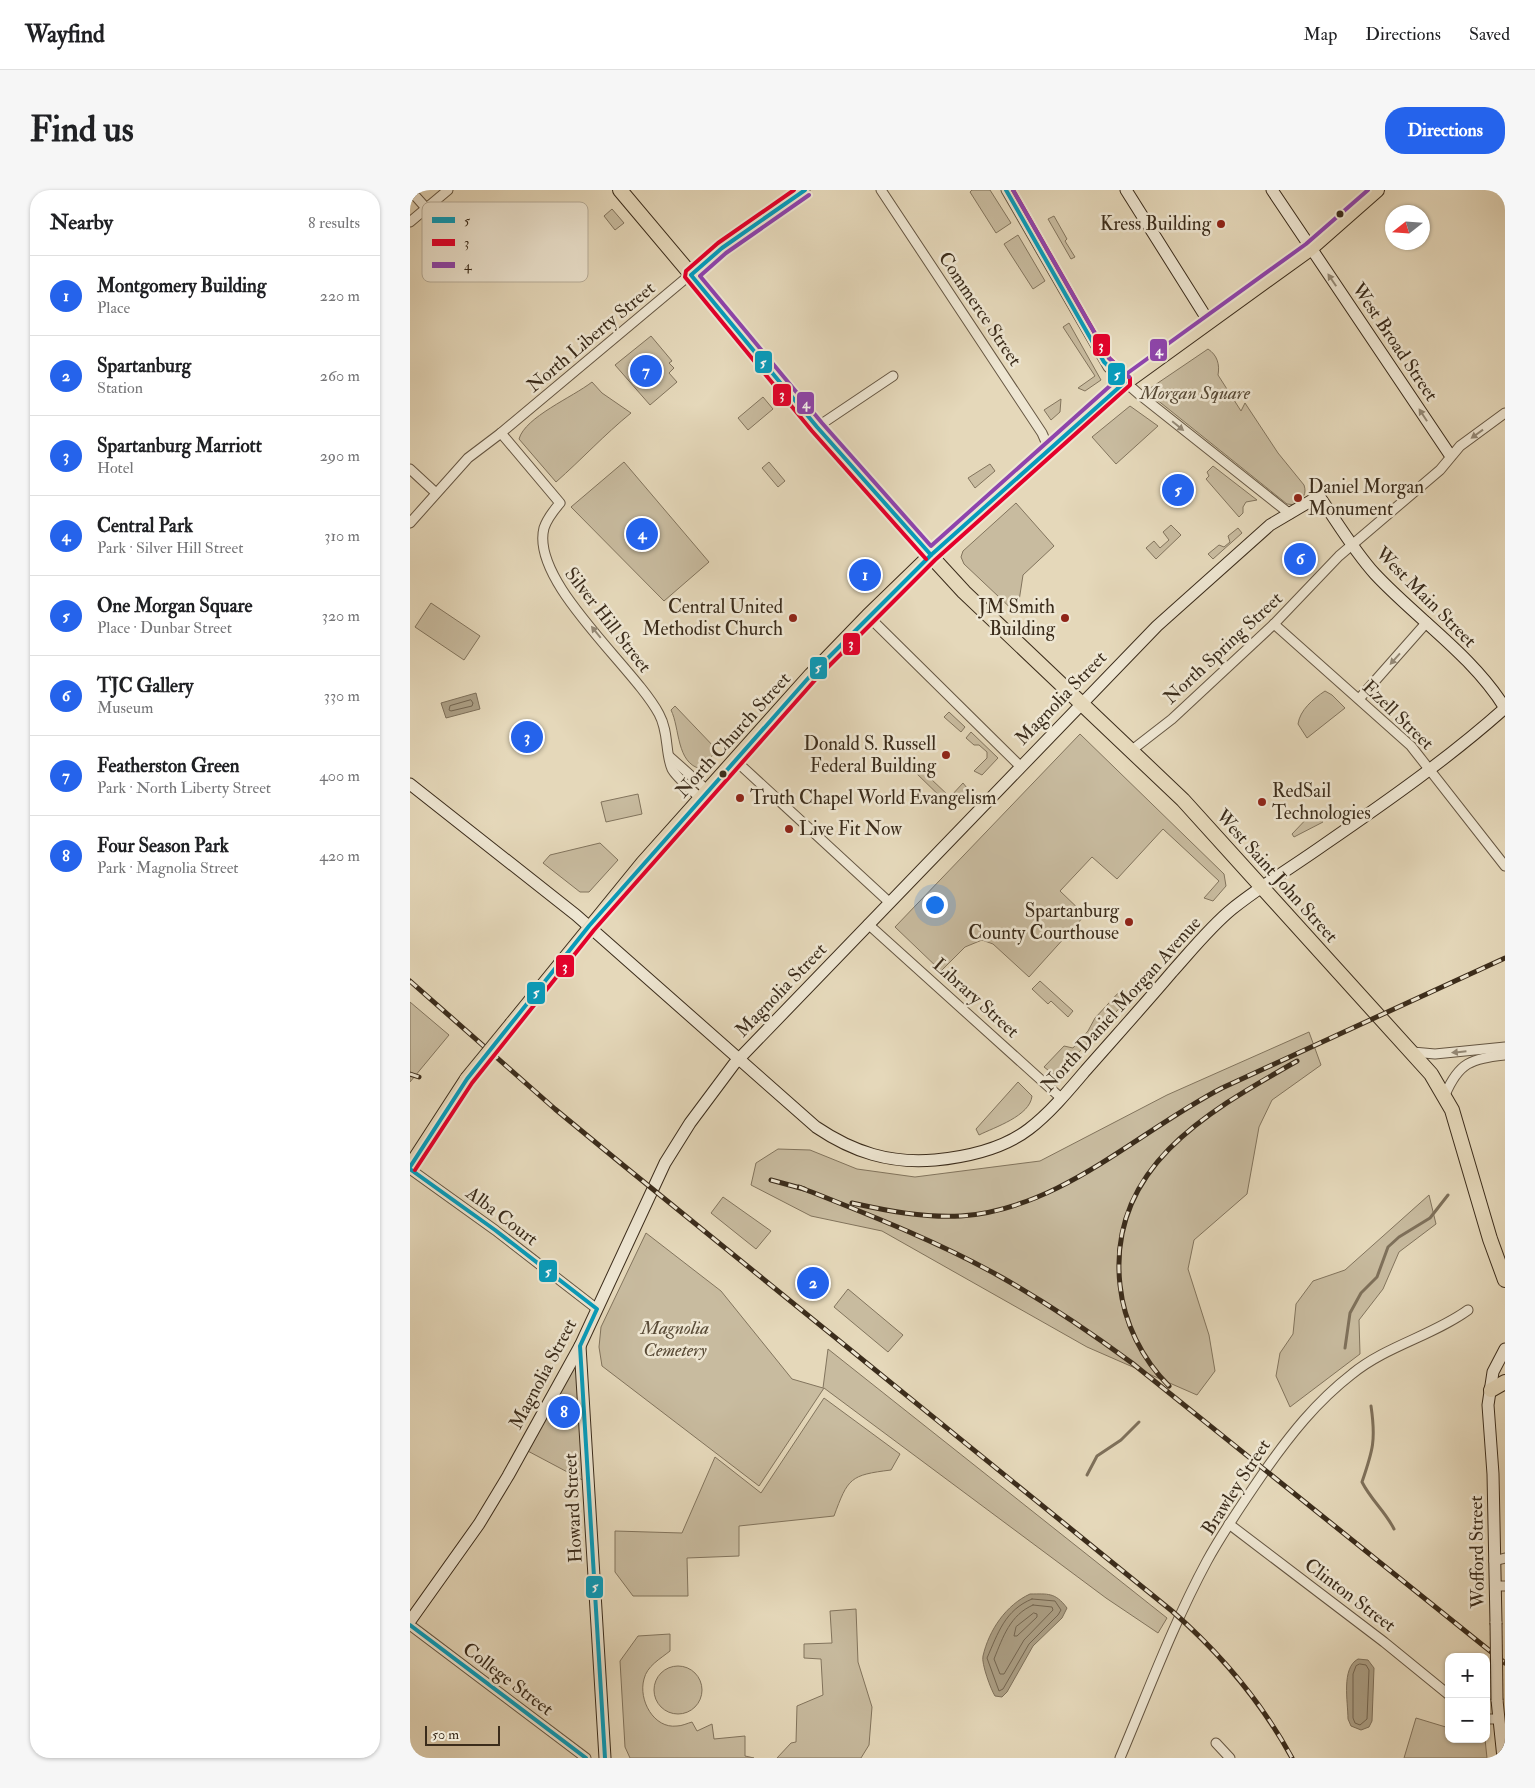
<!DOCTYPE html>
<meta charset="utf-8">
<style>
body{margin:0;font-family:"IM FELL Double Pica",serif;background:#f6f6f6;color:#202124}
.controls{position:absolute;right:15px;bottom:15px;display:grid;overflow:hidden;border-radius:10px;box-shadow:0 1px 4px #0004}
.controls button{width:45px;height:45px;display:grid;place-items:center;padding:0;border:0;border-bottom:1px solid #e0e0e0;background:#fff;color:#202124;font:25px sans-serif}
.compass{position:absolute;left:975px;top:15px;width:45px;height:45px;border-radius:50%;background:#fff;box-shadow:0 1px 4px #0004;rotate:253deg}
.scale{position:absolute;left:15px;bottom:12px;width:75px;box-sizing:border-box;padding-left:5px;border:2px solid #3b2c1b;border-top:0;font-size:14px;line-height:18px;white-space:nowrap;color:#3b2c1b;-webkit-text-stroke:4px #eee6d2;paint-order:stroke}
.you{position:absolute;left:524px;top:714px;width:18px;height:18px;margin:-12px;border:4px solid #fff;border-radius:50%;background:#1a73e8;box-shadow:0 0 0 8px #1a73e833}
.badge{display:grid;place-items:center;width:32px;height:32px;border-radius:50%;background:#2563eb;color:#fff;font-size:16px;font-weight:700}
.pin{position:absolute;translate:-50% -50%;border:2px solid #fff;box-shadow:0 1px 5px #0006}
.list{margin:0;padding:0;list-style:none}
h2{display:flex;justify-content:space-between;align-items:center;height:65px;margin:0;padding:0 20px;font-size:21px}
h2 small{font-size:16px;font-weight:400;color:#757577}
.list li{display:grid;grid-template-columns:32px 1fr auto;gap:15px;align-items:center;box-sizing:border-box;height:80px;padding:0 20px;border-top:1px solid #e0e0e0}
.list b{display:block;font-size:19px;white-space:nowrap}
.list p{margin:0;font-size:16px;white-space:nowrap;color:#757577}
.list em{font-size:16px;font-style:normal;color:#757577}
.map{position:relative;flex:none;width:1095px;height:1568px;overflow:hidden;border-radius:20px}
header{display:flex;align-items:center;gap:30px;box-sizing:border-box;height:70px;padding:0 25px;background:#fff;border-bottom:1px solid #e0e0e0}
header strong{font-size:24px}
nav{display:flex;gap:28px;margin-inline-start:auto;font-size:18px}
.intro{display:flex;align-items:center;justify-content:space-between;box-sizing:border-box;height:120px;padding:0 30px}
h1{margin:0;font-size:35px}
.button{padding:12px 22px;border-radius:20px;background:#2563eb;color:#fff;font-size:18px;font-weight:700}
main{display:flex;gap:30px;padding:0 30px}
aside{flex:1;background:#fff;border-radius:20px;box-shadow:0 1px 4px #0004}
.map>svg:first-child{display:block}
</style>
<header>
<strong>Wayfind</strong>
<nav><a>Map</a><a>Directions</a><a>Saved</a></nav>
</header>
<div class="intro"><h1>Find us</h1><a class="button">Directions</a></div>
<main>
<aside>
<h2>Nearby<small>8 results</small></h2>
<ul class="list">
<li><span class="badge">1</span><div><b>Montgomery Building</b><p>Place</p></div><em>220 m</em></li>
<li><span class="badge">2</span><div><b>Spartanburg</b><p>Station</p></div><em>260 m</em></li>
<li><span class="badge">3</span><div><b>Spartanburg Marriott</b><p>Hotel</p></div><em>290 m</em></li>
<li><span class="badge">4</span><div><b>Central Park</b><p>Park · Silver Hill Street</p></div><em>310 m</em></li>
<li><span class="badge">5</span><div><b>One Morgan Square</b><p>Place · Dunbar Street</p></div><em>320 m</em></li>
<li><span class="badge">6</span><div><b>TJC Gallery</b><p>Museum</p></div><em>330 m</em></li>
<li><span class="badge">7</span><div><b>Featherston Green</b><p>Park · North Liberty Street</p></div><em>400 m</em></li>
<li><span class="badge">8</span><div><b>Four Season Park</b><p>Park · Magnolia Street</p></div><em>420 m</em></li>
</ul>
</aside>
<div class="map">
<svg width="1095" height="1568" viewBox="0 0 1095 1568">
<rect width="100%" height="100%" fill="#e5d8ba"/>
<filter id="stains"><feTurbulence type="fractalNoise" baseFrequency=".004" numOctaves="4"/><feColorMatrix values="0 0 0 0 .2 0 0 0 0 .09 0 0 0 0 .02 0 0 0 .5 -.17"/></filter>
<radialGradient id="worn" r=".72"><stop offset=".6" stop-color="#630" stop-opacity="0"/><stop offset="1" stop-color="#630" stop-opacity=".3"/></radialGradient>
<g fill="#c8bb9f" stroke="#82745d">
<polygon points="562,0 580,0 601,33 586,43 560,2"/>
<polygon points="202,19 214,33 205,40 194,26"/>
<polygon points="644,26 657,49 655,51 665,67 661,69 638,29"/>
<polygon points="608,45 635,91 623,99 594,54"/>
<polygon points="659,133 691,190 675,201 668,198 685,186 653,137"/>
<polygon points="241,146 262,171 259,173 264,178 259,183 267,192 240,215 205,175"/>
<path d="M 798,159 C 807,165 810,174 808,185 L 831,221 L 835,213 L 868,263 L 894,295 C 897,304 893,308 886,315 L 877,314 L 736,201 Z"/>
<path d="M 182,192 L 192,203 L 221,223 C 194,245 172,269 146,292 L 109,249 C 115,227 163,207 182,192 Z"/>
<polygon points="353,207 363,219 338,240 328,228"/>
<polygon points="651,209 650,222 641,230 634,220"/>
<polygon points="720,216 748,236 706,274 682,247"/>
<polygon points="214,272 299,372 254,411 161,317"/>
<polygon points="359,272 375,291 368,297 352,278"/>
<polygon points="580,274 585,281 565,298 558,288"/>
<polygon points="803,276 847,310 836,312 833,317 833,323 829,327 796,289 799,286 797,282"/>
<polygon points="606,313 644,356 613,385 607,424 554,374 551,367 553,361"/>
<polygon points="761,335 771,345 746,369 736,358 744,351 750,358 759,350 753,342"/>
<polygon points="828,338 832,343 803,369 798,364 809,355 814,357 820,352 818,346"/>
<polygon points="21,413 70,446 54,470 5,437"/>
<path d="M 915,501 L 922,505 L 935,518 L 897,548 L 888,534 C 890,520 903,509 915,501 Z"/>
<path d="M 265,516 L 307,560 L 291,579 C 266,573 270,538 261,520 Z"/>
<polygon points="539,522 555,537 551,542 534,527"/>
<polygon points="561,542 588,568 572,585 564,581 577,568 577,562 569,555 564,555 556,548"/>
<polygon points="670,544 814,684 816,696 803,711 794,708 809,691 753,639 707,689 682,667 650,701 675,725 619,787 583,754 572,750 555,757 531,781 485,737"/>
<polygon points="502,571 540,607 553,593 557,598 557,601 541,617 504,581"/>
<polygon points="228,604 232,624 196,632 191,612"/>
<polygon points="904,621 913,632 884,647 882,644"/>
<polygon points="190,653 208,670 179,702 170,702 133,673 140,665"/>
<polygon points="630,791 663,821 658,827 641,811 638,814 622,799"/>
<polygon points="710,801 718,809 648,885 643,884 634,877 654,856 663,858 678,841 685,828"/>
<polygon points="0,812 39,845 0,892"/>
<polygon points="899,842 911,875 862,910 849,937 837,1004 784,1050 778,1079 799,1145 805,1181 787,1205 677,1157 472,1041 401,1026 341,995 346,973 368,959 400,960 447,979 505,987 630,971 757,905"/>
<path d="M 608,892 L 622,906 C 620,926 585,937 569,945 L 566,939 Z"/>
<polygon points="1019,1005 1026,1034 989,1062 973,1099 949,1130 950,1164 880,1217 866,1186 870,1163 883,1144 886,1114 903,1091 935,1080"/>
<polygon points="313,1007 361,1041 346,1059 301,1023"/>
<polygon points="236,1043 311,1101 382,1189 413,1198 418,1159 757,1428 748,1443 696,1408 414,1198 349,1296 192,1176 189,1157 191,1137"/>
<polygon points="438,1099 493,1145 478,1162 424,1117"/>
<polygon points="170,1156 180,1294 114,1259"/>
<path d="M 414,1208 L 490,1264 L 481,1280 C 440,1285 438,1288 424,1326 L 329,1336 L 329,1366 L 277,1368 L 278,1406 L 223,1406 L 205,1382 L 205,1341 L 272,1343 L 305,1267 L 351,1303 Z"/>
<polygon points="446,1419 448,1472 462,1517 459,1555 451,1568 367,1568 381,1553 386,1552 387,1516 413,1505 411,1469 394,1468 394,1454 422,1453 420,1421"/>
<path d="M 260,1444 L 260,1461 C 250,1469 237,1476 234,1489 C 228,1510 244,1539 267,1536 C 272,1536 278,1533 282,1532 L 287,1541 L 302,1534 L 304,1549 L 335,1546 L 335,1566 L 344,1568 L 220,1568 L 215,1557 L 210,1471 L 228,1446 Z"/>
<circle cx="268" cy="1500" r="24"/>
<polygon points="1006,1528 1039,1538 1039,1549 1075,1549 1077,1568 994,1568"/>
</g>
<g fill="#ab9e84" stroke="#7e705a">
<polygon points="66,503 70,519 36,528 31,513"/>
<path d="M 620,1404 C 638,1404 645,1402 657,1418 L 652,1428 L 623,1456 L 597,1502 L 592,1507 L 585,1506 C 581,1500 571,1473 573,1466 C 579,1440 596,1415 620,1404 Z"/>
<path d="M 948,1469 L 958,1470 L 964,1478 L 962,1531 L 959,1537 L 951,1540 L 941,1536 L 938,1529 C 938,1512 931,1478 948,1469 Z"/>
</g>
<g fill="none" stroke-linecap="round" stroke-linejoin="round">
<g stroke="#736550" stroke-width="1">
<polygon points="61,510 63,513 62,516 41,521 39,520 40,516"/>
<path d="M 622,1409 L 645,1411 L 651,1420 L 648,1425 L 619,1454 L 593,1499 L 589,1501 L 577,1468 C 588,1443 595,1420 622,1409 Z"/>
<path d="M 623,1415 L 642,1417 L 643,1420 L 614,1450 L 594,1484 L 590,1484 L 584,1469 C 593,1447 600,1425 623,1415 Z"/>
<polygon points="624,1423 627,1424 627,1427 607,1446 604,1446 606,1437"/>
<polygon points="950,1474 956,1475 959,1480 957,1529 950,1535 945,1533 943,1528 943,1484 946,1476"/>
</g>
<g stroke="#7e705a" stroke-width="3">
<polyline points="935,1158 940,1123 951,1103 967,1087 978,1057 989,1047 1020,1028 1038,1005"/>
<path d="M 961,1216 C 966,1250 963,1260 952,1292 C 961,1310 975,1321 984,1339"/>
<polyline points="677,1285 687,1266 711,1250 729,1232"/>
</g>
<defs>
<g id="street">
<polyline points="0,0 16,18"/>
<polyline points="471,0 632,243 639,259"/>
<polyline points="596,0 698,177 730,205 880,324"/>
<polyline points="0,32 38,0"/>
<polyline points="407,237 483,186"/>
<path d="M 91,243 L 150,313 C 144,320 137,329 134,338 C 120,392 224,477 249,524 C 259,542 255,563 262,579 C 266,587 284,602 291,609"/>
<polyline points="0,279 26,303"/>
<polyline points="0,333 58,268 91,243 312,58 395,0"/>
<polyline points="458,426 610,576"/>
<polyline points="864,434 1001,556 1095,676"/>
<polyline points="949,509 1017,432"/>
<polyline points="722,560 762,529 864,434 929,366 1030,280 1050,256 1095,223"/>
<polyline points="260,567 298,601"/>
<polyline points="326,571 479,712"/>
<polyline points="458,734 651,908"/>
<polyline points="1003,862 1025,864 1095,857"/>
<path d="M 1035,905 C 1049,872 1061,869 1095,865"/>
<polyline points="0,979 85,1040 187,1119"/>
<polyline points="819,1334 974,1452 1039,1505"/>
<polyline points="1084,1371 1095,1368"/>
<polyline points="1085,1396 1095,1396"/>
<polyline points="0,1435 176,1568"/>
<polyline points="1076,1529 1089,1529"/>
<polyline points="806,1553 820,1568"/>
<path d="M 710,1568 C 738,1502 763,1434 797,1371 C 814,1340 834,1311 854,1282 C 880,1245 906,1212 942,1184 C 976,1156 1022,1146 1058,1120"/>
</g>
<g id="secondary">
<polyline points="716,0 799,132"/>
<polyline points="862,0 1040,265"/>
<path d="M 0,594 L 166,725 L 406,937 C 443,962 480,974 525,970 C 556,967 593,959 619,939 C 640,923 659,900 676,880 C 705,847 734,815 762,782 C 781,761 800,737 822,719 C 852,695 884,676 915,654 C 976,612 1039,568 1095,518"/>
<polyline points="170,1156 195,1568"/>
<path d="M 0,1431 L 69,1334 L 98,1286 L 170,1156 L 255,973 L 280,933 L 324,874 L 747,436 L 860,335 L 909,306 C 927,332 944,361 965,384 C 1007,429 1062,465 1095,518"/>
<polyline points="1086,1433 1083,1284 1078,1215 1083,1182 1095,1159"/>
<polyline points="1087,1510 1093,1568"/>
</g>
<g id="primary">
<polyline points="210,0 486,328 554,402 773,610 1021,884 1042,920 1080,1049 1095,1090"/>
<polyline points="102,834 233,673 401,485 458,426 521,365 705,200 900,59 967,0"/>
<polyline points="0,977 57,889"/>
<polyline points="1081,1200 1095,1192"/>
</g>
</defs>
<use href="#street" stroke="#665743" stroke-width="11"/>
<use href="#secondary" stroke="#3b2c1b" stroke-width="13"/>
<use href="#primary" stroke="#3b2c1b" stroke-width="16"/>
<use href="#street" stroke="#eee6d2" stroke-width="9"/>
<use href="#secondary" stroke="#eee6d2" stroke-width="11"/>
<use href="#primary" stroke="#e5d8ba" stroke-width="14"/>
<defs>
<g id="rail">
<path d="M 0,791 L 145,919 L 213,975 L 762,1421 C 811,1464 851,1511 882,1568"/>
<polyline points="0,884 9,887"/>
<polyline points="361,990 394,999"/>
<path d="M 389,997 C 457,1024 527,1051 591,1087 C 637,1113 680,1142 722,1173 L 1095,1473"/>
<path d="M 442,1013 C 478,1021 514,1028 551,1026 C 651,1019 727,942 812,898 L 1095,768"/>
<path d="M 759,1196 C 732,1169 714,1133 710,1095 C 697,977 799,921 887,871"/>
</g>
</defs>
<use href="#rail" stroke="#3b2c1b" stroke-width="5"/>
<use href="#rail" stroke="#eee6d2" stroke-width="3" stroke-dasharray="9" stroke-linecap="butt"/>
<defs>
<polyline id="secondary-bridge" points="1086,1433 1087,1510"/>
<polyline id="primary-bridge" points="57,889 102,834"/>
</defs>
<use href="#secondary-bridge" stroke="#3b2c1b" stroke-width="13" stroke-linecap="butt"/>
<use href="#primary-bridge" stroke="#3b2c1b" stroke-width="16" stroke-linecap="butt"/>
<use href="#secondary-bridge" stroke="#eee6d2" stroke-width="11"/>
<use href="#primary-bridge" stroke="#e5d8ba" stroke-width="14"/>
<defs>
<g id="bus-1">
<polyline points="395,0 312,58 281,85 407,237 521,365"/>
<polyline points="0,977 57,889 179,736 401,485 521,365 715,192 694,172 596,0"/>
<polyline points="0,979 85,1040 187,1119 170,1156 195,1568"/>
<polyline points="0,1435 176,1568"/>
</g>
<g id="bus-2">
<polyline points="384,0 308,53 276,81 275,87 402,241 516,369"/>
<polyline points="5,980 62,893 184,740 406,489 525,370 720,195 720,188 699,168 603,0"/>
</g>
<g id="bus-3">
<polyline points="603,0 699,168 719,187"/>
<polyline points="399,5 316,63 290,86 412,233 521,356 701,195 896,54 958,0"/>
</g>
</defs>
<use href="#bus-1" stroke="#eee6d2" stroke-width="8"/>
<use href="#bus-2" stroke="#eee6d2" stroke-width="8"/>
<use href="#bus-3" stroke="#eee6d2" stroke-width="8"/>
<use href="#bus-1" stroke="#069cbc" stroke-width="4"/>
<use href="#bus-2" stroke="#e4002b" stroke-width="4"/>
<use href="#bus-3" stroke="#8e44ad" stroke-width="4"/>
</g>
<defs><path id="oneway-solid" d="M-6-.8H1V-3.2L6.5 0L1 3.2V.8H-6Z" transform="scale(1.25)"/></defs>
<g fill="#948976">
<use href="#oneway-solid" transform="translate(922 90) rotate(-124)"/>
<use href="#oneway-solid" transform="translate(1013 225) rotate(-123)"/>
<use href="#oneway-solid" transform="translate(768 236) rotate(39)"/>
<use href="#oneway-solid" transform="translate(1067 244) rotate(144)"/>
<use href="#oneway-solid" transform="translate(186 442) rotate(-129)"/>
<use href="#oneway-solid" transform="translate(985 469) rotate(132)"/>
<use href="#oneway-solid" transform="translate(1049 862) rotate(174)"/>
</g>
<g fill="#3b2c1b" stroke="#eee6d2" stroke-width="2">
<circle cx="930" cy="24" r="4.5"/>
<circle cx="313" cy="584" r="4.5"/>
</g>
<g fill="#8f2418" stroke="#eee6d2" stroke-width="2">
<circle cx="811" cy="34" r="5"/>
<circle cx="888" cy="308" r="5"/>
<circle cx="383" cy="428" r="5"/>
<circle cx="655" cy="428" r="5"/>
<circle cx="536" cy="565" r="5"/>
<circle cx="330" cy="608" r="5"/>
<circle cx="852" cy="612" r="5"/>
<circle cx="379" cy="639" r="5"/>
<circle cx="719" cy="732" r="5"/>
</g>
<g text-anchor="middle" dominant-baseline="central" stroke-width="5" stroke-linejoin="round" paint-order="stroke">
<g font-size="19" fill="#3b2c1b" stroke="#eee6d2" text-anchor="end">
<text x="801" y="34">Kress Building</text>
<text x="898" y="297" text-anchor="start">Daniel Morgan<tspan x="898" dy="22">Monument</tspan></text>
<text x="373" y="417">Central United<tspan x="373" dy="22">Methodist Church</tspan></text>
<text x="645" y="417">JM Smith<tspan x="645" dy="22">Building</tspan></text>
<text x="526" y="554">Donald S. Russell<tspan x="526" dy="22">Federal Building</tspan></text>
<text x="862" y="601" text-anchor="start">RedSail<tspan x="862" dy="22">Technologies</tspan></text>
<text x="340" y="608" text-anchor="start">Truth Chapel World Evangelism</text>
<text x="389" y="639" text-anchor="start">Live Fit Now</text>
<text x="709" y="721">Spartanburg<tspan x="709" dy="22">County Courthouse</tspan></text>
</g>
<g font-size="19" fill="#3b2c1b" stroke="#eee6d2">
<text transform="translate(570 119) rotate(56)">Commerce Street</text>
<text transform="translate(181 147) rotate(-40)">North Liberty Street</text>
<text transform="translate(985 152) rotate(56)">West Broad Street</text>
<text transform="translate(1016 407) rotate(45)">West Main Street</text>
<text transform="translate(198 430) rotate(52)">Silver Hill Street</text>
<text transform="translate(813 458) rotate(-43)">North Spring Street</text>
<text transform="translate(651 508) rotate(-46)">Magnolia Street</text>
<text transform="translate(988 525) rotate(44)">Ezell Street</text>
<text transform="translate(323 545) rotate(-48)">North Church Street</text>
<text transform="translate(867 686) rotate(48)">West Saint John Street</text>
<text transform="translate(371 800) rotate(-46)">Magnolia Street</text>
<text transform="translate(566 808) rotate(42)">Library Street</text>
<text transform="translate(711 814) rotate(-48)">North Daniel Morgan Avenue</text>
<text transform="translate(92 1026) rotate(37)">Alba Court</text>
<text transform="translate(133 1184) rotate(-62)">Magnolia Street</text>
<text transform="translate(826 1297) rotate(-57)">Brawley Street</text>
<text transform="translate(163 1318) rotate(-93)">Howard Street</text>
<text transform="translate(1067 1362) rotate(-91)">Wofford Street</text>
<text transform="translate(940 1405) rotate(37)">Clinton Street</text>
<text transform="translate(98 1489) rotate(37)">College Street</text>
</g>
<g font-size="19" font-style="italic" fill="#574935" stroke="#eee6d2">
<text x="785" y="203">Morgan Square</text>
<text x="265" y="1138">Magnolia<tspan x="265" dy="22">Cemetery</tspan></text>
</g>
</g>
<rect x="12" y="12" width="166" height="80" rx="8" fill="#eee6d2" stroke="#b8ae9b" stroke-width="1"/>
<rect x="22" y="27" width="23" height="6" fill="#069cbc"/>
<rect x="22" y="49" width="23" height="7" fill="#e4002b"/>
<rect x="22" y="72" width="23" height="6" fill="#8e44ad"/>
<g font-size="14" fill="#3b2c1b">
<text x="54" y="35">5</text>
<text x="54" y="57">3</text>
<text x="54" y="80">4</text>
</g>
<g stroke="#eee6d2" stroke-width="2">
<rect x="682" y="143" width="19" height="24" rx="5" fill="#e4002b"/>
<rect x="739" y="148" width="19" height="24" rx="5" fill="#8e44ad"/>
<rect x="344" y="160" width="19" height="24" rx="5" fill="#069cbc"/>
<rect x="697" y="172" width="19" height="24" rx="5" fill="#069cbc"/>
<rect x="362" y="193" width="20" height="24" rx="5" fill="#e4002b"/>
<rect x="386" y="201" width="19" height="24" rx="5" fill="#8e44ad"/>
<rect x="432" y="442" width="19" height="24" rx="5" fill="#e4002b"/>
<rect x="399" y="466" width="19" height="24" rx="5" fill="#069cbc"/>
<rect x="145" y="764" width="20" height="24" rx="5" fill="#e4002b"/>
<rect x="116" y="791" width="20" height="24" rx="5" fill="#069cbc"/>
<rect x="128" y="1069" width="20" height="24" rx="5" fill="#069cbc"/>
<rect x="175" y="1385" width="19" height="24" rx="5" fill="#069cbc"/>
</g>
<g font-size="14" text-anchor="middle" font-weight="bold" fill="#fff">
<text x="691" y="160">3</text>
<text x="749" y="165">4</text>
<text x="353" y="177">5</text>
<text x="707" y="189">5</text>
<text x="372" y="209">3</text>
<text x="396" y="218">4</text>
<text x="441" y="458">3</text>
<text x="408" y="482">5</text>
<text x="155" y="781">3</text>
<text x="126" y="807">5</text>
<text x="138" y="1086">5</text>
<text x="185" y="1401">5</text>
</g>
<rect width="100%" height="100%" filter="url(#stains)"/>
<rect width="100%" height="100%" fill="url(#worn)"/>
</svg>
<div class="controls">
<button>+</button>
<button>−</button>
</div>
<svg class="compass" viewBox="-18 -18 36 36"><path d="M0-13l5 13h-10z" fill="#e53935"/><path d="M0 13l5-13h-10z" fill="#757577"/></svg>
<div class="scale">50 m</div>
<div class="you"></div>
<div class="pin badge" style="left:455px;top:385px">1</div>
<div class="pin badge" style="left:403px;top:1093px">2</div>
<div class="pin badge" style="left:117px;top:547px">3</div>
<div class="pin badge" style="left:232px;top:344px">4</div>
<div class="pin badge" style="left:768px;top:300px">5</div>
<div class="pin badge" style="left:890px;top:369px">6</div>
<div class="pin badge" style="left:236px;top:181px">7</div>
<div class="pin badge" style="left:154px;top:1222px">8</div>
</div>
</main>
